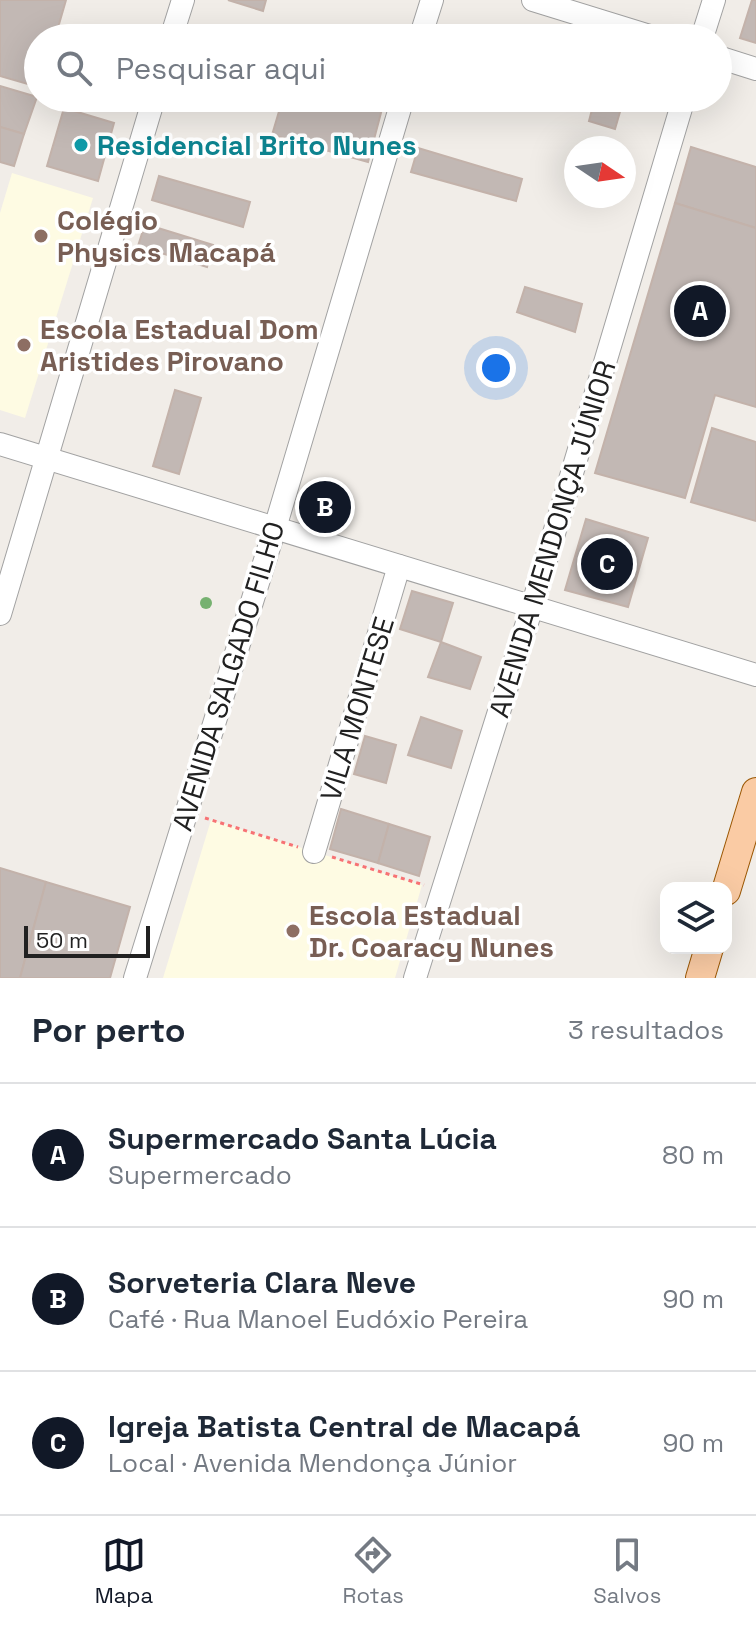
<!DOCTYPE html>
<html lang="pt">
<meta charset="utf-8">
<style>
body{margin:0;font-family:"Space Grotesk",sans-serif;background:#f6f6f7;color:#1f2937}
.controls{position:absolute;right:24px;bottom:24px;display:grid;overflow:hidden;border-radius:16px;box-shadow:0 8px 32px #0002}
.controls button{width:72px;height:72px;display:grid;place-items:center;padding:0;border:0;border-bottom:2px solid #e0e1e3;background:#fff;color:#1f2937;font:40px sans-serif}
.compass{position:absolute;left:564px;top:136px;width:72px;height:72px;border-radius:50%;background:#fff;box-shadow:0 8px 32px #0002;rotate:103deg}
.scale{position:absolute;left:24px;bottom:20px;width:126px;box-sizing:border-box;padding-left:8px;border:4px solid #212121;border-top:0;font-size:22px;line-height:28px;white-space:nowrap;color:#212121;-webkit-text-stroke:6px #fff;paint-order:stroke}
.you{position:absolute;left:496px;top:368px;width:28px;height:28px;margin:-20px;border:6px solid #fff;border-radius:50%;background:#1a73e8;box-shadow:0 0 0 12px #1a73e833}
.badge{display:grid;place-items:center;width:52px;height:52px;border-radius:50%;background:#111827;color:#fff;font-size:26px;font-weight:700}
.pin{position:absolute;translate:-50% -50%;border:4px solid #fff;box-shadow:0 2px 8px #0006}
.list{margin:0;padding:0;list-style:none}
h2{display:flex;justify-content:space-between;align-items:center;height:104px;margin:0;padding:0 32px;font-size:34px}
h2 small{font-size:26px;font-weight:400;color:#747a83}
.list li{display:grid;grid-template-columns:52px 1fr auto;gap:24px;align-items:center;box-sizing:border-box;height:144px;padding:0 32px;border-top:2px solid #e0e1e3}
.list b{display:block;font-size:30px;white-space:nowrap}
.list p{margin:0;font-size:26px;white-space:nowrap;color:#747a83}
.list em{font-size:26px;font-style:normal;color:#747a83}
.icon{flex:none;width:44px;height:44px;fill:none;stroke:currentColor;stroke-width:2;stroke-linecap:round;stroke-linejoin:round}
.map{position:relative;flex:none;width:756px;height:978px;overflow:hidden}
.search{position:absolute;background:#fff;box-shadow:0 8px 32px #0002;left:24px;right:24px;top:24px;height:88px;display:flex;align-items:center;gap:20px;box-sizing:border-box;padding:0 28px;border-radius:44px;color:#747a83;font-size:30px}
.sheet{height:536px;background:#fff}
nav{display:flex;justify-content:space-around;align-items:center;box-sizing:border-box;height:112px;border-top:2px solid #e0e1e3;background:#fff;font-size:22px;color:#747a83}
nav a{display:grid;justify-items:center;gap:4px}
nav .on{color:#111827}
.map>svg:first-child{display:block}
</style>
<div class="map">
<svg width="756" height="978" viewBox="0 0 756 978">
<rect width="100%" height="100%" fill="#f1ede8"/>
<g fill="#fefbe3">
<polygon points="12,173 93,198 25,418 0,410 0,213"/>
<polygon points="211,820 422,885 395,978 163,978"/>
</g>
<g fill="#c2b8b4" stroke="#c3b2aa" stroke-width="2">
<polygon points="0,0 66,0 55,38 38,38 38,87 0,76"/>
<polygon points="228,0 266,0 263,11"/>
<polygon points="752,0 756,0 756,43 740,38"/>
<polygon points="0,86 37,97 24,134 0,127"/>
<polygon points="283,98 341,98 382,109 368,162 272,135"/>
<polygon points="595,98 624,98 615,129 589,121"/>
<polygon points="64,108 114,123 98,181 47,166"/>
<polygon points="0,127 24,134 14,166 0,162"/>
<polygon points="691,147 756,167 756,228 675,203"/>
<polygon points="418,148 522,179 516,201 411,172"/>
<polygon points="159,176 250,202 243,227 152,200"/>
<polygon points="675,203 756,228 756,407 715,395 685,498 595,473"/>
<polygon points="145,224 213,245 207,267 138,246"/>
<polygon points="525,287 582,304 575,332 517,312"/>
<polygon points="175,390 201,398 179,474 153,466"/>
<polygon points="712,428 756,442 756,521 691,502"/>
<polygon points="586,519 648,538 628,607 565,590"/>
<polygon points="412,591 453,603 441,642 400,629"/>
<polygon points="441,642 481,657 470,689 428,677"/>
<polygon points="421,717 462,731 451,768 408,755"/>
<polygon points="365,736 396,745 386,783 354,774"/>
<polygon points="341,809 389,824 378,863 330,849"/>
<polygon points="389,824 430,837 419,876 378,863"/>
<polygon points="0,868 46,882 20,978 0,978"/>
<polygon points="46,882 130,907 110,978 20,978"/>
</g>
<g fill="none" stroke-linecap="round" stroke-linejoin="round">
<defs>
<g id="minor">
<polyline points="533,0 656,38"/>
<polyline points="171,38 183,0"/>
<polyline points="420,38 432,0"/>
<polyline points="702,38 714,0"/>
<polyline points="718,57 756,69"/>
<polyline points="0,444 756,675"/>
<polyline points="0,614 154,98"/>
<polyline points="314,852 399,566"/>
<polyline points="135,978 275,528 403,98"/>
<polyline points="415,978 532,607 684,98"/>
</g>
<g id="major">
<polyline points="726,891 756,792"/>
<polyline points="700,978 709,948"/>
</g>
</defs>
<use href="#minor" stroke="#a2a2a2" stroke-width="24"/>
<use href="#major" stroke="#9b5703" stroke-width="30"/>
<g stroke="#f77274" stroke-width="3" stroke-dasharray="4 4" stroke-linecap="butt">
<polyline points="205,818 298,847"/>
<polyline points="332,857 424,885"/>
</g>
<use href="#minor" stroke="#fff" stroke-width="22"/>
<use href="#major" stroke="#facba4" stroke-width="28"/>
</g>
<circle fill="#76b170" cx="206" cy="603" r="6"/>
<circle fill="#0f9aa8" stroke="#fff" stroke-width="3" cx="81" cy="145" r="8"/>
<g fill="#8d6e63" stroke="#fff" stroke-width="3">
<circle cx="41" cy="236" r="8"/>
<circle cx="24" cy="345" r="8"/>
<circle cx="293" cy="931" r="8"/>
</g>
<g text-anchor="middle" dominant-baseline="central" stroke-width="7" stroke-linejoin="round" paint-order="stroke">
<g font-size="28" font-weight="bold" fill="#0d838f" stroke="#fff" text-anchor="start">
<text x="97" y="145">Residencial Brito Nunes</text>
</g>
<g font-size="28" font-weight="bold" fill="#785e54" stroke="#fff" text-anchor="start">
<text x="57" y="220">Colégio<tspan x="57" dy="32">Physics Macapá</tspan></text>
<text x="40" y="329">Escola Estadual Dom<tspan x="40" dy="32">Aristides Pirovano</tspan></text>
<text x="309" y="915">Escola Estadual<tspan x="309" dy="32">Dr. Coaracy Nunes</tspan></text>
</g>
<g font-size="28" fill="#212121" stroke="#fff">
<text transform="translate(552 539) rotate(-73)">AVENIDA MENDONÇA JÚNIOR</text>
<text transform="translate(228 676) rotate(-73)">AVENIDA SALGADO FILHO</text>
<text transform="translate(357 709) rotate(-73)">VILA MONTESE</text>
</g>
</g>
</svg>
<div class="controls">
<button><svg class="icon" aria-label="layers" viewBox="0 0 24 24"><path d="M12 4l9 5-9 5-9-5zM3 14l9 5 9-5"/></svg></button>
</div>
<svg class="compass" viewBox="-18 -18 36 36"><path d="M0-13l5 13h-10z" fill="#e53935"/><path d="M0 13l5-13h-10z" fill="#747a83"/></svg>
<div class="scale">50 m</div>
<div class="you"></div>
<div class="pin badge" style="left:700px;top:311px">A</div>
<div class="pin badge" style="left:325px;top:507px">B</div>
<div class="pin badge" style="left:607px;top:564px">C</div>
<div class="search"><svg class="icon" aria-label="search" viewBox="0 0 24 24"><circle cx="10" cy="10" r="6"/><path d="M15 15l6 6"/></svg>Pesquisar aqui</div>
</div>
<section class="sheet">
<h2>Por perto<small>3 resultados</small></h2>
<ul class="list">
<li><span class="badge">A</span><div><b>Supermercado Santa Lúcia</b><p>Supermercado</p></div><em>80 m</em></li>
<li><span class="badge">B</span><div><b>Sorveteria Clara Neve</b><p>Café · Rua Manoel Eudóxio Pereira</p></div><em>90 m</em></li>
<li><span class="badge">C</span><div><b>Igreja Batista Central de Macapá</b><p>Local · Avenida Mendonça Júnior</p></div><em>90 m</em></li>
</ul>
</section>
<nav>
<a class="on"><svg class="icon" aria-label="map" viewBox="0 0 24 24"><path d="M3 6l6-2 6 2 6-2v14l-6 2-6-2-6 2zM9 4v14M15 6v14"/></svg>Mapa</a>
<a><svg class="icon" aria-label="directions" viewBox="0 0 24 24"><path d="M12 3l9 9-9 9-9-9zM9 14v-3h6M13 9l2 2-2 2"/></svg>Rotas</a>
<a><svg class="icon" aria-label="saved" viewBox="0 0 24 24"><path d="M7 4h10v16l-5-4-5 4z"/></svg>Salvos</a>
</nav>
